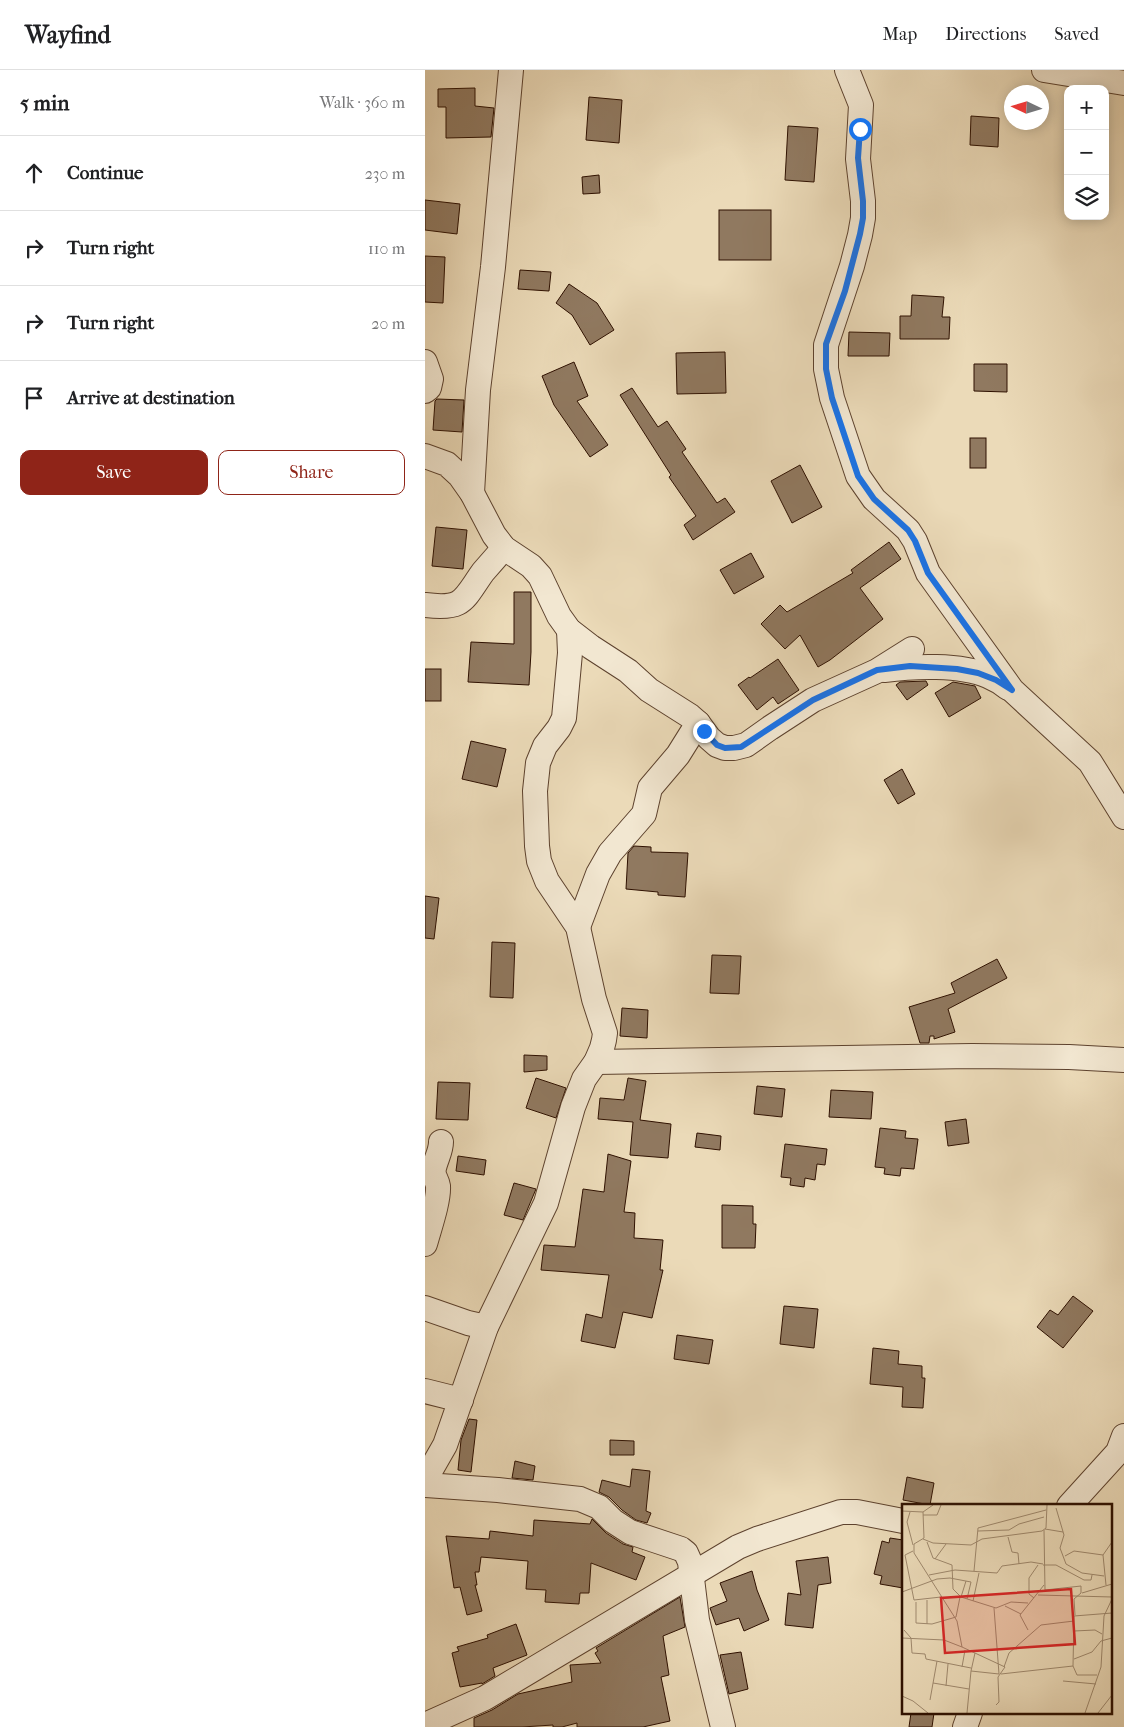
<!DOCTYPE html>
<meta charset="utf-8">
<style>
body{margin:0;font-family:"IM FELL French Canon",serif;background:#f2f2f2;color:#202124}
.controls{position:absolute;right:15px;top:15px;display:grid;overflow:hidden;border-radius:10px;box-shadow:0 2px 12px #0003}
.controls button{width:45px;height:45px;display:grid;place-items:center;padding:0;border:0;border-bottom:1px solid #e0e0e0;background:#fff;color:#202124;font:25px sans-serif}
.compass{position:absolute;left:579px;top:15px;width:45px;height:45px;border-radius:50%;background:#fff;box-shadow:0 2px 12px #0003;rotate:274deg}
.stop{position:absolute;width:15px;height:15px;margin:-11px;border:4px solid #1a73e8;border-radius:50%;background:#fff}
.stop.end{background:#1a73e8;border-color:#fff;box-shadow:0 1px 5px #0008}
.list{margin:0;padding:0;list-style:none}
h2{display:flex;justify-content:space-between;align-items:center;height:65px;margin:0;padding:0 20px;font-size:21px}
h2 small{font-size:16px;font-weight:400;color:#757577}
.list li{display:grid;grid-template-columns:32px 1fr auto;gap:15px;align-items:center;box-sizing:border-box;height:75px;padding:0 20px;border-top:1px solid #e0e0e0}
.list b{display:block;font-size:19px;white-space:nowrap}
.list em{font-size:16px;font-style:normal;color:#757577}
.actions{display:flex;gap:10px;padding:15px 20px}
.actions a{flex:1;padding:11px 0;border:1px solid #8f2418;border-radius:10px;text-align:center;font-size:18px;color:#8f2418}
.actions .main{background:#8f2418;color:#fff}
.icon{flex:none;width:28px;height:28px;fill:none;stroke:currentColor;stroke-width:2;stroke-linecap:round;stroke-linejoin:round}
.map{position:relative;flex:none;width:699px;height:1657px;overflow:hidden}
header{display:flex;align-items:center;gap:30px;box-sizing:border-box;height:70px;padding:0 25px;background:#fff;border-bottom:1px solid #e0e0e0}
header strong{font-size:24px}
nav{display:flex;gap:28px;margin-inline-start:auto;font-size:18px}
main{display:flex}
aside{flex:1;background:#fff}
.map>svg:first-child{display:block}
</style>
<header>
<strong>Wayfind</strong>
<nav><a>Map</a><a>Directions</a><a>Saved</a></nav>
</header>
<main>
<aside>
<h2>5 min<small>Walk · 360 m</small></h2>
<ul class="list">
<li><svg class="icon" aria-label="ahead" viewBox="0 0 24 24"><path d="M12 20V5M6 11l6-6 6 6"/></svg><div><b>Continue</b></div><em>230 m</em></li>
<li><svg class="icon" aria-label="right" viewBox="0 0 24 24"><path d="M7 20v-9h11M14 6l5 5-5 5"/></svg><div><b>Turn right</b></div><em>110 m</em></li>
<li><svg class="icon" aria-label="right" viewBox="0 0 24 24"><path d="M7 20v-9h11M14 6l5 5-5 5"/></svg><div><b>Turn right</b></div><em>20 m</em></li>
<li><svg class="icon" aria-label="arrive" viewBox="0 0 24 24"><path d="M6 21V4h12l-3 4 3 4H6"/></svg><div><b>Arrive at destination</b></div></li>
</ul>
<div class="actions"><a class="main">Save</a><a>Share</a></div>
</aside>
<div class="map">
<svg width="699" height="1657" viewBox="0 0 699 1657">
<rect width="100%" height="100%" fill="#ebdab8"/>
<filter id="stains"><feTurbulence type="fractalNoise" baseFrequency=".004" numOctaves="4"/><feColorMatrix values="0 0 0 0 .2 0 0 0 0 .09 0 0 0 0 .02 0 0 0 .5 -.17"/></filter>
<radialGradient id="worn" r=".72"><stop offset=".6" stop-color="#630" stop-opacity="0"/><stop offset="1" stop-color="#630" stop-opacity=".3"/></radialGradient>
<g fill="#907960" stroke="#2e1000">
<polygon points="50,18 50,36 69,38 66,67 21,68 21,37 13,37 13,19"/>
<polygon points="164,27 197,30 194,73 161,70"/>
<polygon points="546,46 574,48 573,77 545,75"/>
<polygon points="363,56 393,58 389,112 360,110"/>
<polygon points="174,105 175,123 158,124 157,107"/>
<polygon points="0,130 35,134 32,164 0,160"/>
<rect x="294" y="140" width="52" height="50"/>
<polygon points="0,186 20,187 18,233 0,232"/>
<polygon points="95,200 126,202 124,221 93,219"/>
<polygon points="144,214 172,233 189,260 165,275 147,245 131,233"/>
<polygon points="487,225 519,227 517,247 525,247 524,269 475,269 475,246 486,246"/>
<polygon points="424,262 465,263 464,286 423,286"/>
<polygon points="300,282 301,323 252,324 251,283"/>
<polygon points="149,292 163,326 152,331 183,375 165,387 129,335 117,306"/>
<polygon points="549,294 582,294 582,322 549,321"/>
<polygon points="207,318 233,357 242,351 261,379 257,382 292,433 300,428 310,442 268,470 259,455 271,446 244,407 246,405 195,325"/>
<polygon points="12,329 39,330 37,362 8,360 10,331"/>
<rect x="545" y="368" width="16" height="30"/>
<polygon points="375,395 397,437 367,453 346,411"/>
<polygon points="11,457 42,460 38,499 7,496"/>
<polygon points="464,472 476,489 435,518 458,549 405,590 393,597 375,565 360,579 336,554 355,535 362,542 428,503 426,500"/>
<polygon points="326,483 339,507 309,524 295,500"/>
<polygon points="89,522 106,522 106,582 104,615 43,612 46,572 89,574"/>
<polygon points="353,589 374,620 353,634 348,627 332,640 313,615 324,607 325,608"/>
<rect x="0" y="599" width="16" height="32"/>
<polygon points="501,611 503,615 482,630 471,615 475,612"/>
<polygon points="528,612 550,616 556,628 524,647 510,623"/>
<polygon points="46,671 81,679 72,717 37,709"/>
<polygon points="477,699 490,724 473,734 459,710"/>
<polygon points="209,776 226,777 226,782 263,783 260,827 233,825 233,822 201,819 203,783"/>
<polygon points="0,826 14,828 9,869 0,868"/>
<polygon points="67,872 90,873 88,928 65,927"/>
<polygon points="287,885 316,886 314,924 285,923"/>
<polygon points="572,889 582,908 523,939 530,962 509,969 509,966 505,966 504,973 495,973 484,937 530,923 526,913"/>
<polygon points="197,938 223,940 222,968 195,966"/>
<polygon points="99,985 122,986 122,1000 99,1002"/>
<polygon points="111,1008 141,1018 131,1048 101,1038"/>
<polygon points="203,1008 221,1011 215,1050 246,1054 243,1088 205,1085 208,1052 173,1049 175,1028 199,1030"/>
<polygon points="13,1012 45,1013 43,1050 11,1049"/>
<polygon points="332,1016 360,1019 357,1047 329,1044"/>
<polygon points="406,1020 448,1022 446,1049 404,1047"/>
<polygon points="541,1049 544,1073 523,1076 520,1052"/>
<polygon points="455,1058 481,1061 480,1068 493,1069 489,1099 476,1098 475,1106 459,1104 460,1098 450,1097"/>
<polygon points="272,1063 296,1066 295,1080 270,1077"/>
<polygon points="360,1074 402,1079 400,1095 392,1094 390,1110 380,1108 379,1117 365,1115 366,1108 356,1107"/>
<polygon points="183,1084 206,1091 199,1142 210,1143 209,1168 238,1170 235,1200 238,1200 227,1248 198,1242 190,1278 156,1271 161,1244 177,1248 184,1205 116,1200 119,1175 150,1177 158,1119 179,1122"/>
<polygon points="33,1086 61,1090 59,1105 31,1101"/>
<polygon points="89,1113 111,1119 98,1150 79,1145"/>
<polygon points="297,1135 328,1136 328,1154 331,1154 330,1178 297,1178"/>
<polygon points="648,1226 668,1241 638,1278 612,1257 625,1240 633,1245"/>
<polygon points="359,1236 393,1239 389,1278 355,1274"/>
<polygon points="252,1265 288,1270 284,1294 249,1289"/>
<polygon points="448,1278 474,1281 473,1294 497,1296 497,1308 500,1308 498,1338 477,1337 478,1317 445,1314"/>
<polygon points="44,1349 52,1350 46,1402 33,1400 36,1370"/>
<polygon points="185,1370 209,1371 209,1385 185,1385"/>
<polygon points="90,1391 110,1396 108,1410 87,1408"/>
<polygon points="207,1399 225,1401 221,1441 226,1443 222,1453 211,1450 197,1440 184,1427 174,1422 177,1410 205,1417"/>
<polygon points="482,1407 509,1413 505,1435 478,1430"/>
<polygon points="167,1449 181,1463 198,1474 208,1477 207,1482 220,1487 211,1510 166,1493 164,1523 155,1523 154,1534 120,1532 121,1520 101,1519 103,1491 56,1487 54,1502 50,1502 52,1515 50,1515 57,1541 42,1545 35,1517 29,1518 21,1466 64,1469 65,1461 108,1466 109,1450 165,1454"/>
<polygon points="465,1468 478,1470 478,1518 455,1514 457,1506 449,1504 457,1471 464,1473"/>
<polygon points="403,1487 406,1513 393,1515 388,1558 360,1555 363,1523 376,1525 371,1491"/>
<polygon points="327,1501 332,1520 344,1550 319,1561 314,1548 291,1555 285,1538 302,1531 295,1513"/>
<polygon points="255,1527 260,1557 238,1566 244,1605 236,1607 245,1651 218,1657 152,1657 152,1653 137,1657 128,1657 128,1655 97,1657 49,1657 49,1648 67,1640 93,1624 147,1612 145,1595 176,1593 170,1583 173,1581 171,1578"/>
<polygon points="91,1554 102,1585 68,1598 70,1606 57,1614 57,1613 35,1617 27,1583 34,1581 32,1577 63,1568 62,1565"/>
<polygon points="316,1582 323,1619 304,1624 295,1585"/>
<polygon points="486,1643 509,1643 507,1657 484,1657"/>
</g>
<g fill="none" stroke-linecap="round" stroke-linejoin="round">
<defs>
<g id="minor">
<polyline points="422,0 436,35 433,89 438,131 438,148 435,165 427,196 401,275 401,299 407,328 433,406 449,429 483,460 490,471 503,503 587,620 665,692 699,747"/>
<polyline points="619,0 699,13"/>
<polyline points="0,292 6,309 4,318 0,321"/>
<polyline points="0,386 22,394 35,406 47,423 69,465 79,478 106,496 115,506 134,546 144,560 166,577 203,601 224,620 265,646 273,653 284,668 292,675 300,678 309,678 321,675 345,658 388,630 452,601 487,579"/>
<polyline points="47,423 53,320 68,197 86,0"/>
<path d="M 0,535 C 39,540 38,530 58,502 C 65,494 72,486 79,478"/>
<path d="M 459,600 C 489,596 535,594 563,606 C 570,609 577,613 583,618"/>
<polyline points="153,857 173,804 185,783 219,744 225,718 253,685 273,653"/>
<polyline points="171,992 547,986 644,987 699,990"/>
<path d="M 0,1174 C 4,1159 14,1131 13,1116 C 12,1109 7,1106 9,1098 C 11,1089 16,1081 16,1072"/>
<polyline points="0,1238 43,1253 61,1257"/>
<polyline points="0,1321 36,1330"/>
<polyline points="0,1410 20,1375 61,1257 121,1133 148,1037 159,1009 171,992 177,978 179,970 180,963 169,929 153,857 122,811 114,791 112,776 110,721 113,693 120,676 134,658 139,648 145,583 144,560"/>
<polyline points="0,1415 73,1420 155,1429 174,1437 188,1451 205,1462 256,1479 261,1483 265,1492 272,1550 298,1657"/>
<polyline points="644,1436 693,1382 699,1366"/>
<polyline points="0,1655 60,1628 313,1477 332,1469 416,1442 432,1442 478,1451"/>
<polyline points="540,1657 545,1643"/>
</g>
</defs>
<use href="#minor" stroke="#5d422e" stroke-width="26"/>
<use href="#minor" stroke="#f2e7d1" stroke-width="24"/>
</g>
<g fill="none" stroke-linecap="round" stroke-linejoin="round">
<polyline stroke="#1a73e8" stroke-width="6" points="279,661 292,675 300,678 316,677 388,630 452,600 485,596 532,599 553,603 571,610 587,620 503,503 490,471 483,460 449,429 433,406 407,328 401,299 401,274 420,221 435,164 438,148 438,131 433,88 435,59"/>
</g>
<g transform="translate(477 1434)">
<rect width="210" height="210" fill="#ebdab8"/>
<path fill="none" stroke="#9f896e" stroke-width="1" d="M 154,4 L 162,31 L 158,44 L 164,60 L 180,69 L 202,72M 0,7 L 21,8 L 31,1M 8,8 L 5,18 L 11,41M 21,8 L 22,34 L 12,40 L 12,49 L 55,117 L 60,143 L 103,163 L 96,173 L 97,198 L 94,201M 21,11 L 35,11 L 39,1M 143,25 L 161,28M 142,26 L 143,86 L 179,82 L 179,89 L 172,95 L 173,111M 76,27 L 107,26 L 117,20 L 142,13M 106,33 L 110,48 L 116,49 L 117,60M 21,35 L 31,39 L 69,41 L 80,35 L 140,27 L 144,24 L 145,1M 25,38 L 31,54 L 50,61 L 51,85 L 59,93 L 94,104 L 109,98 L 126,99M 11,47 L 3,51 L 12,96 L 39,93M 163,52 L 172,47 L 201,51M 33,55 L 44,40M 141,61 L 154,61 L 182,76 L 189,76 L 190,71M 72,67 L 76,24 L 144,6M 27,71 L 53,66 L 95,69 L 100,62 L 129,58 L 141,60M 204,81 L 201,51 L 210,38M 0,88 L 35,75 L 48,74 L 69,78 L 65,95M 180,89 L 210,80M 136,91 L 210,93M 59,93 L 64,77M 132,94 L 127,90 L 127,74 L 136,61M 25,96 L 25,120M 71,97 L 77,69M 14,98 L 14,119 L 30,120 L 54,113 L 58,93M 103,102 L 119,110M 92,104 L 97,170M 2,126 L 9,134 L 10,149 L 23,150 L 24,155 L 69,164M 126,126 L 118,111 L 142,81M 172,127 L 193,126 L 200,130M 0,134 L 42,136 L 60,143M 73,149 L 69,167 L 97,170M 172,155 L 190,148 L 199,137 L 210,134M 171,162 L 175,171 L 195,171M 60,163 L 63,146M 102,163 L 107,149 L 139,121 L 172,117M 99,170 L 171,162 L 172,112 L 210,109M 161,177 L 194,180M 31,179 L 67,185M 44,182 L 46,160M 0,192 L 11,197 L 26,209M 28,196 L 35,157M 65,209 L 69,167M 183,209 L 199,163 L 202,112 L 210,95M 196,209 L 210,191"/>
<path fill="#d62828" fill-opacity="0.15" stroke="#d62828" stroke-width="2.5" d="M 169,85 L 173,140 L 43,149 L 39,94 Z"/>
<rect width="210" height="210" fill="none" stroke="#2e1000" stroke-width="2.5"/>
</g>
<rect width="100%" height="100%" filter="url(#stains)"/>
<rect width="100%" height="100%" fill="url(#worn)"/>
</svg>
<div class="controls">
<button>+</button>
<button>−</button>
<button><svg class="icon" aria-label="layers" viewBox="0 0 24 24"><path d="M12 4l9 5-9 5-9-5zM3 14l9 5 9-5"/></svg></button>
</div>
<svg class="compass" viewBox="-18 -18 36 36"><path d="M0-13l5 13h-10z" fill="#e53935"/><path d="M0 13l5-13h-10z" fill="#757577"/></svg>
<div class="stop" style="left:435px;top:59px"></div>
<div class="stop end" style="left:279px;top:661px"></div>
</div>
</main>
